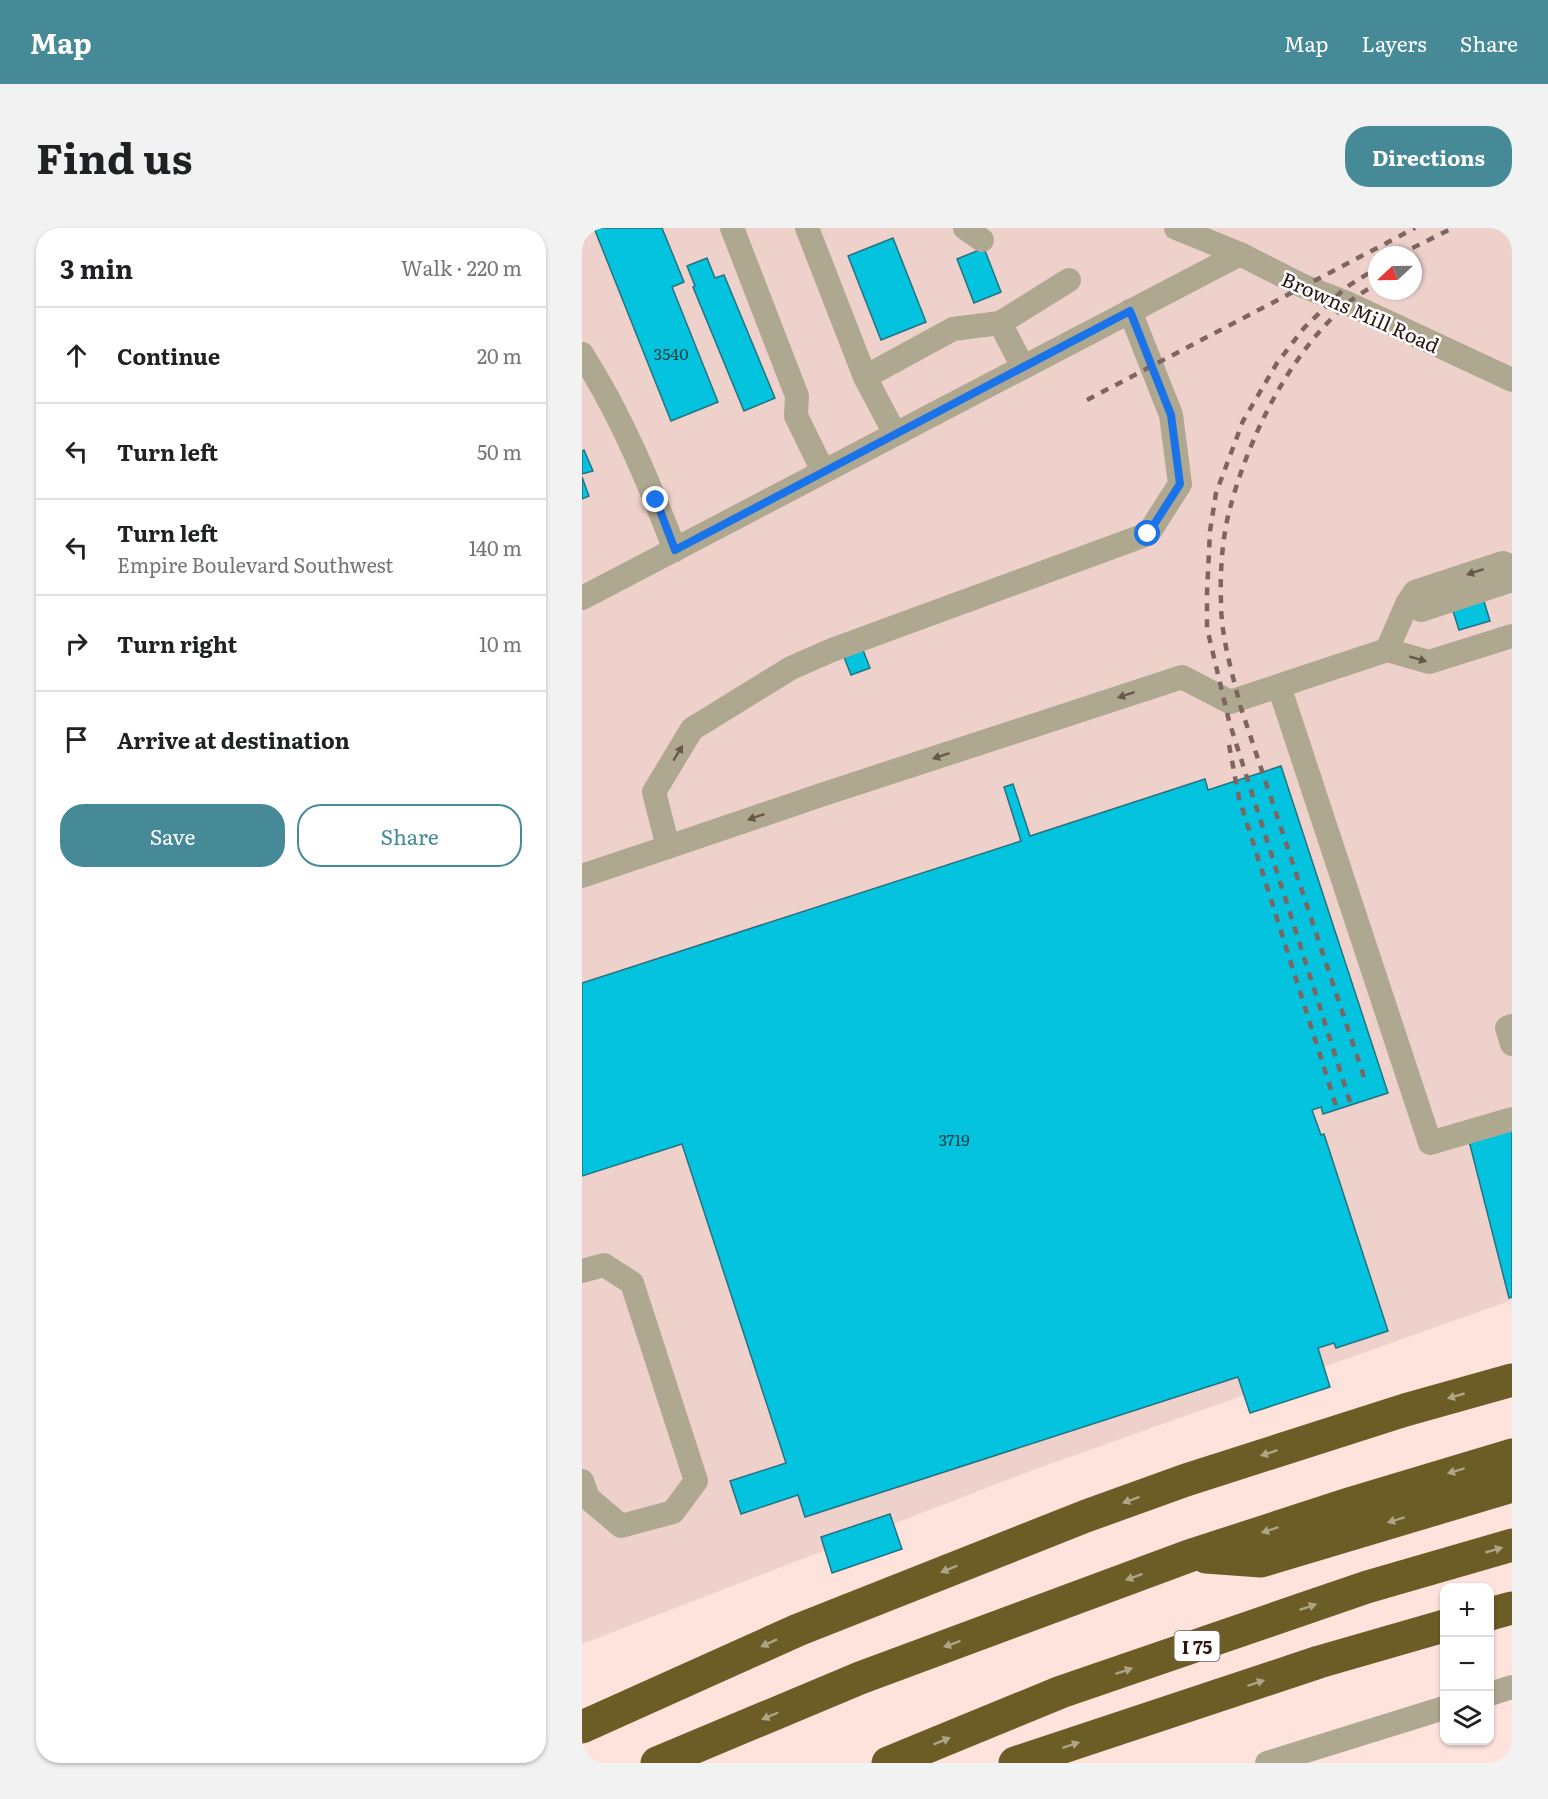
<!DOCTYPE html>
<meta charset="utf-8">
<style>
body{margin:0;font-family:Literata,serif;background:#f2f2f2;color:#202124}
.controls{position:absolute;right:18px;bottom:18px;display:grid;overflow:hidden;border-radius:12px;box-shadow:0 2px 4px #0004}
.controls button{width:54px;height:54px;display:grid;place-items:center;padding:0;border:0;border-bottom:2px solid #e0e0e0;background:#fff;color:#202124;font:30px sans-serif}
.compass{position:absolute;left:786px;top:18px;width:54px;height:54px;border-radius:50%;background:#fff;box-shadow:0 2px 4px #0004;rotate:248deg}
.stop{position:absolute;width:18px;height:18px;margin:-14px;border:4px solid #1a73e8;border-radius:50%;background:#fff}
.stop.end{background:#1a73e8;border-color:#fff;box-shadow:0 2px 6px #0008}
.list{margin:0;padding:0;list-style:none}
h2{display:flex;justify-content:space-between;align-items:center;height:78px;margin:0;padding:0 24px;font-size:26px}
h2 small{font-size:20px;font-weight:400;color:#757577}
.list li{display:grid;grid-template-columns:39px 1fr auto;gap:18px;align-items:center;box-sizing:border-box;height:96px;padding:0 24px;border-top:2px solid #e0e0e0}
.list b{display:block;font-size:22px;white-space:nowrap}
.list p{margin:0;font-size:20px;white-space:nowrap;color:#757577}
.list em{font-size:20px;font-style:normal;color:#757577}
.actions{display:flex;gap:12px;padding:18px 24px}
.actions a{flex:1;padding:14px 0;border:2px solid #468a98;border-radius:24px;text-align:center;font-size:21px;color:#468a98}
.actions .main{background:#468a98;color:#fff}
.icon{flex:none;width:33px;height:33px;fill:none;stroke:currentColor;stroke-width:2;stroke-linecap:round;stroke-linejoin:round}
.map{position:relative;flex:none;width:930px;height:1535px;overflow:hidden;border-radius:24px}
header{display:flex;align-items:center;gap:36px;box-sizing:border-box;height:84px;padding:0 30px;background:#468a98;color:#fff}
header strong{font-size:28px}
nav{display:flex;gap:33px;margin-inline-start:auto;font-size:21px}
.intro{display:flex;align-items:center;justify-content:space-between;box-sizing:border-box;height:144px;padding:0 36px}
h1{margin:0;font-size:42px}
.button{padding:15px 27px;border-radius:24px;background:#468a98;color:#fff;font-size:21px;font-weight:700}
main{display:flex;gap:36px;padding:0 36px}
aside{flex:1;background:#fff;border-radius:24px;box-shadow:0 2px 4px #0004}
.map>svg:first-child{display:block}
</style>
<header>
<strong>Map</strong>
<nav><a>Map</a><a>Layers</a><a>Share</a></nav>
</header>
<div class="intro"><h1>Find us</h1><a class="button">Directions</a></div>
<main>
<aside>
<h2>3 min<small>Walk · 220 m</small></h2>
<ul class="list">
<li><svg class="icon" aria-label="ahead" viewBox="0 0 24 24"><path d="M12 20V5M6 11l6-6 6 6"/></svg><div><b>Continue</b></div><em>20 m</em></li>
<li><svg class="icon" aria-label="left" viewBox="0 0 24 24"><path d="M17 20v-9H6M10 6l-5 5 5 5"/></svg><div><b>Turn left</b></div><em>50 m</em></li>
<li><svg class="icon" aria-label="left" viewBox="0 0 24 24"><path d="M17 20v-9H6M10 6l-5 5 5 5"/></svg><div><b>Turn left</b><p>Empire Boulevard Southwest</p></div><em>140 m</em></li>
<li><svg class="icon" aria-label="right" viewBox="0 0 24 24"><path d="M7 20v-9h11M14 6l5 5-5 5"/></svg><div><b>Turn right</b></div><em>10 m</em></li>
<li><svg class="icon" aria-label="arrive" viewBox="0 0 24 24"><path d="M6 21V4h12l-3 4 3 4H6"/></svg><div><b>Arrive at destination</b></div></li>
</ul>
<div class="actions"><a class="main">Save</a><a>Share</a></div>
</aside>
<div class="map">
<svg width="930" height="1535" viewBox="0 0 930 1535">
<rect width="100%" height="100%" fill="#fee3dd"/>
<path fill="#eed1ca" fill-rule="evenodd" d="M 0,0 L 930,0 L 930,1072 L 451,1242 L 0,1416 ZM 795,27 L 831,27 L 831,63 L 795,63 Z"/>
<g fill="#03c3df" stroke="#257281" stroke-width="1.5">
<polygon points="12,0 80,0 102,54 90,59 136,174 89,193"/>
<polygon points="311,10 344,94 299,112 266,28"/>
<polygon points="402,20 419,64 392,75 375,31"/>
<polygon points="125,30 133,50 142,47 193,170 162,183 111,59 113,58 105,38"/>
<polygon points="2,222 11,243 0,246 0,223"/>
<polygon points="0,249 7,268 0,271"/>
<polygon points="901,370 908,393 877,402 870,380"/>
<polygon points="281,422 288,440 269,447 262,429"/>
<polygon points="699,538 806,865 741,886 739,879 730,882 739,907 742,906 806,1103 754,1120 752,1115 736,1120 748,1159 668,1185 656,1149 223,1289 216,1267 159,1286 148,1253 204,1235 100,916 0,948 0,755 439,613 422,559 431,556 448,608 623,551 626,562"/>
<polygon points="930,898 930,1069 927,1070 886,909"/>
<polygon points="308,1286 320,1321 250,1345 239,1309"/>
</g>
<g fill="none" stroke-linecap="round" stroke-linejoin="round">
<g stroke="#afa890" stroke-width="24">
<polyline points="150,0 215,168 214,188 241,243"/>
<polyline points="225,0 283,149 313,206"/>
<polyline points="383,0 400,12"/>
<polyline points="594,0 658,26 721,58 765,75 930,152"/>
<polyline points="548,83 589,187 598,256 566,306 250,422 209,440 110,501 72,564 86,619 239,567 600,449 648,474 805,422"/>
<path d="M 0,126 C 39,187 67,255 93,322"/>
<polyline points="441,139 418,95 487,52"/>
<polyline points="283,149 371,101 418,95"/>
<polyline points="930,347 927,353 839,382 825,376 805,422 847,434 930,408"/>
<polyline points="0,370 658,26"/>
<polyline points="825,376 833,364 921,335 930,339"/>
<polyline points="697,458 848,915 930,891"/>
<polyline points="0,648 86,619"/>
<polyline points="930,798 925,800 930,816"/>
<polyline points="0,1043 22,1037 50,1055 114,1253 91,1284 39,1298 6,1270 0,1253"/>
<polyline points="908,1466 930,1459"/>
<polyline points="685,1535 862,1480"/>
</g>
<g stroke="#6c5c25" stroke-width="33">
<polyline points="624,1329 679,1333 930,1258"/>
<polyline points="908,1386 930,1380"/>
<polyline points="0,1499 216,1402 504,1288 604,1252 823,1182 930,1152"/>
<polyline points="75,1535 278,1450 607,1328 770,1275 930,1227"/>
<polyline points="306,1535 479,1464 785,1359 930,1317"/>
<polyline points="433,1535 737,1434 862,1398"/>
</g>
<g stroke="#7d6560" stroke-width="4.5" stroke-dasharray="8 8" stroke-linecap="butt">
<polyline points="816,27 871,0"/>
<polyline points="505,172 833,0"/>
<polyline points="647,517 657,570 754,878"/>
<path d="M 782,849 L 658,477 C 650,444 639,409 639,374 C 638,345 640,312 647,284 C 666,210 707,126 765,76 C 774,68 785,62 795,55"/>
<polyline points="768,874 647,493 625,400 625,365 628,303 634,265 661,193 695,135 722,100 763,60 795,40"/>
</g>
</g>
<defs><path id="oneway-solid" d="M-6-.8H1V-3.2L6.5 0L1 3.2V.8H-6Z" transform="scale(1.5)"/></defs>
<g fill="#68584b">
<use href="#oneway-solid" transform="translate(893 344) rotate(162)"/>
<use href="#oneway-solid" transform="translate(836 431) rotate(16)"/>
<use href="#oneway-solid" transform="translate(544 467) rotate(162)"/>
<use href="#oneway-solid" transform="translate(96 525) rotate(-59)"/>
<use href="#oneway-solid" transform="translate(359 528) rotate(162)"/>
<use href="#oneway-solid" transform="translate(174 589) rotate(161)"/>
</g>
<g fill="#aea587">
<use href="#oneway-solid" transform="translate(874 1168) rotate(164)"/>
<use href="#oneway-solid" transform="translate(687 1225) rotate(162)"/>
<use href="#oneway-solid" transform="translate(874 1243) rotate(163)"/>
<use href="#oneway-solid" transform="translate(549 1272) rotate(160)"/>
<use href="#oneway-solid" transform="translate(814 1292) rotate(163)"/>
<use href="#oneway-solid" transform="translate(688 1302) rotate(162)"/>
<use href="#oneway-solid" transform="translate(912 1322) rotate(-16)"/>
<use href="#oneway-solid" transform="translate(367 1341) rotate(158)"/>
<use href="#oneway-solid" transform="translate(552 1349) rotate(160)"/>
<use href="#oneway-solid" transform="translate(726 1379) rotate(-19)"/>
<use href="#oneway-solid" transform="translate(187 1415) rotate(156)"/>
<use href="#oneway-solid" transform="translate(370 1416) rotate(160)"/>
<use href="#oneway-solid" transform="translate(542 1443) rotate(-19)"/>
<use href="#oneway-solid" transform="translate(674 1455) rotate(-18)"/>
<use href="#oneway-solid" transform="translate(188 1488) rotate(157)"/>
<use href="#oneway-solid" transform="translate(360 1513) rotate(-22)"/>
<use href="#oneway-solid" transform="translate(489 1517) rotate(-18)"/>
</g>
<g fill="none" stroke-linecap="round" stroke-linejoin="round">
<polyline stroke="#1a73e8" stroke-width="8" points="74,272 93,322 548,83 589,187 598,256 566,306"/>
</g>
<g text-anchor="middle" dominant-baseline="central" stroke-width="5" stroke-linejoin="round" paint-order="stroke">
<g font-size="16" fill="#234245">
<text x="89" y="125">3540</text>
<text x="372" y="911">3719</text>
</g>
<rect fill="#fff" stroke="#6d5d59" stroke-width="1.5" x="592.5" y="1403" width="45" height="30" rx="4.5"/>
<g font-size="18" font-weight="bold" fill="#2e1712">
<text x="615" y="1418">I 75</text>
</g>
<g font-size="20" fill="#2e1712" stroke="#fff">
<text transform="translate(779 83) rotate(24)">Browns Mill Road</text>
</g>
</g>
</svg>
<div class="controls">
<button>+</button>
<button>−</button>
<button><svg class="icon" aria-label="layers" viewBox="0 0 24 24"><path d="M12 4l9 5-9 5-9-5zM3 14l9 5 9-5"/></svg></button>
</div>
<svg class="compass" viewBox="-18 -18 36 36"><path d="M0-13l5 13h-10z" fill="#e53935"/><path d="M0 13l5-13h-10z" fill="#757577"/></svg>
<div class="stop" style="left:566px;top:306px"></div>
<div class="stop end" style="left:74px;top:272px"></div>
</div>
</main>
